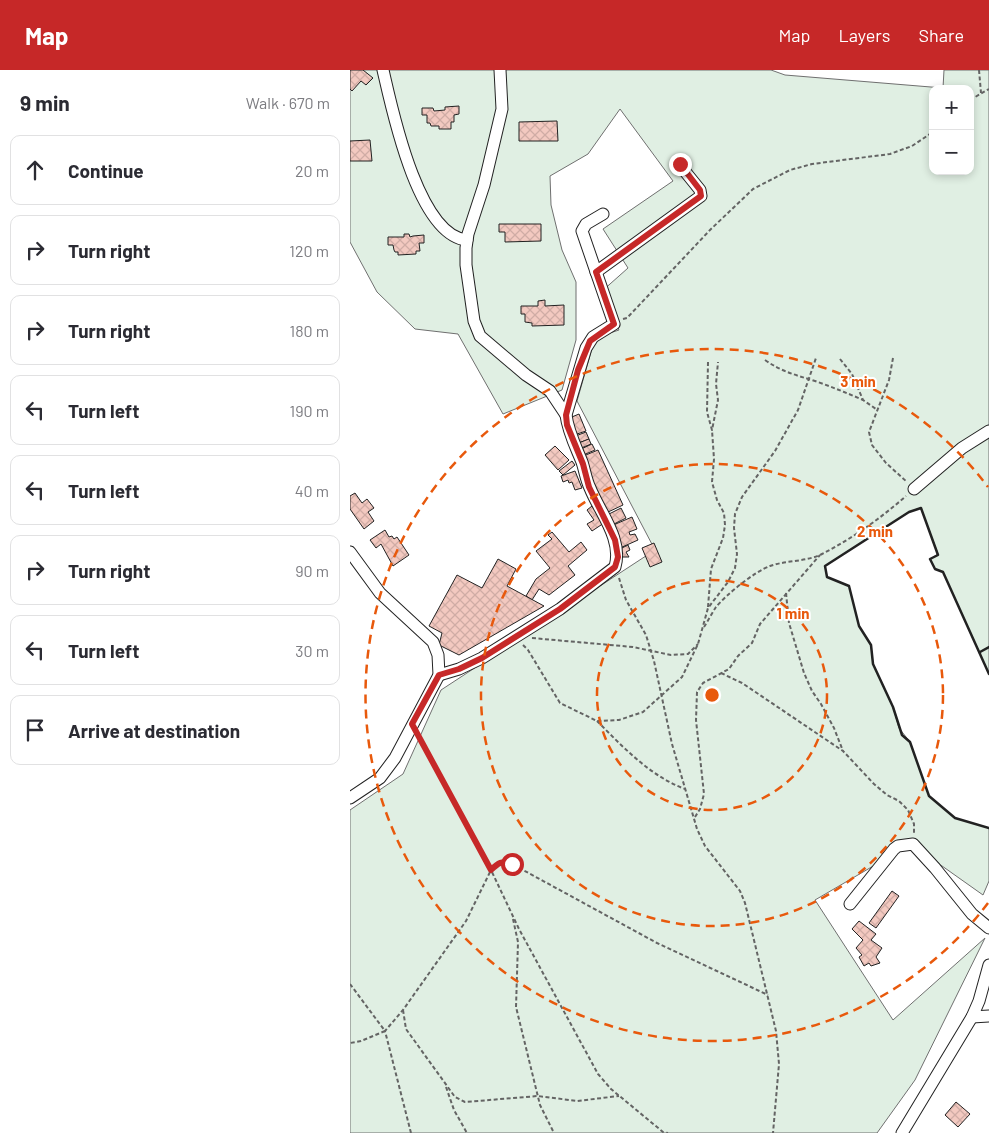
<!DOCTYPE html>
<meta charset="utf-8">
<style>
body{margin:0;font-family:Barlow,sans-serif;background:#f2f2f3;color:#2b2b33}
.controls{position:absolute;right:15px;top:15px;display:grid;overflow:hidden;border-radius:10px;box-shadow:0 2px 8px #0003}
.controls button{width:45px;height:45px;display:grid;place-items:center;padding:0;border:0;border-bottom:1px solid #e1e1e2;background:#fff;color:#2b2b33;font:25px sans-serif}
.stop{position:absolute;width:15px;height:15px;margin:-11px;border:4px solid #c62828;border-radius:50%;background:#fff}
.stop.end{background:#c62828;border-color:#fff;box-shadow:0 1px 5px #0008}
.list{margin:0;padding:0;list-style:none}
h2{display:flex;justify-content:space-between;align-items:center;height:65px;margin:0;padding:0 20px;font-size:21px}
h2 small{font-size:16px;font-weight:400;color:#7c7c81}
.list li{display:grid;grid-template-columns:32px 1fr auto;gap:15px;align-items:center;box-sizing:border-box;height:70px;margin:0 10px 10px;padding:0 10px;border:1px solid #e1e1e2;border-radius:10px}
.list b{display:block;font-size:19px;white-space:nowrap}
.list em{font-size:16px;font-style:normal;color:#7c7c81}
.icon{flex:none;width:28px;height:28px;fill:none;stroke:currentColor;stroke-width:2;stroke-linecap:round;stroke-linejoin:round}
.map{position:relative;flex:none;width:639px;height:1063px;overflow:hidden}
header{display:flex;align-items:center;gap:30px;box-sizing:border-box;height:70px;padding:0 25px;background:#c62828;color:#fff}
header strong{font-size:24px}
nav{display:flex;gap:28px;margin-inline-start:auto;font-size:18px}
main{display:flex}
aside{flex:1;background:#fff}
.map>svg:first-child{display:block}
</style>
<header>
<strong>Map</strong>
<nav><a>Map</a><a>Layers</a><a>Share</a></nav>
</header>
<main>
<aside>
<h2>9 min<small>Walk · 670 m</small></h2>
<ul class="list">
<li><svg class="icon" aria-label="ahead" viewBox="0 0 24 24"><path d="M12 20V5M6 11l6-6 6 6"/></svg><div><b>Continue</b></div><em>20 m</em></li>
<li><svg class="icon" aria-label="right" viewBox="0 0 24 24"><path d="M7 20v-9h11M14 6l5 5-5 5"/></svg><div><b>Turn right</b></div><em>120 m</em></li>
<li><svg class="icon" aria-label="right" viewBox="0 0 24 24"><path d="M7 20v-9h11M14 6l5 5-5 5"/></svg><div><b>Turn right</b></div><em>180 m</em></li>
<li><svg class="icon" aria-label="left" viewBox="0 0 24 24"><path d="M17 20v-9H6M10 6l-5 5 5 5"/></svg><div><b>Turn left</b></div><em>190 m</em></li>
<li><svg class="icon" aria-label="left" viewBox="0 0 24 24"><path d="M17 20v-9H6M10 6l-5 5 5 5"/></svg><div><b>Turn left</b></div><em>40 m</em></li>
<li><svg class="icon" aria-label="right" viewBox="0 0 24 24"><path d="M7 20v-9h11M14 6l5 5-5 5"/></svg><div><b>Turn right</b></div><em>90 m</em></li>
<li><svg class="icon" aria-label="left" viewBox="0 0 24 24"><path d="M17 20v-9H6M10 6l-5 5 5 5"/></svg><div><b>Turn left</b></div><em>30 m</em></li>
<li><svg class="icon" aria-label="arrive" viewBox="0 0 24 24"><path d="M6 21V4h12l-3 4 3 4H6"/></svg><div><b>Arrive at destination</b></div></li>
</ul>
</aside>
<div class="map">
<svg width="639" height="1063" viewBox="0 0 639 1063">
<defs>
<pattern id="building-cross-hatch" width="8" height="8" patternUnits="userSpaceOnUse" patternTransform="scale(1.25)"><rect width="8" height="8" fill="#f3c9c0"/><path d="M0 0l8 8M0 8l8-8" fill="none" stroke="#d0aca5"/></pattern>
</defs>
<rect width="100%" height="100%" fill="#fff"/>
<path fill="#e0efe3" stroke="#6f6f6f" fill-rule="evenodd" d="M 0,0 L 421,0 L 435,5 L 593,18 L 594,0 L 639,0 L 639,604 L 593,502 L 585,499 L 580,489 L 588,484 L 571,438 L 559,442 L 475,496 L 477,507 L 499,516 L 509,556 L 521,575 L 523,594 L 543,637 L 549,658 L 560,672 L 579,726 L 605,748 L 639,758 L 639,811 L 633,825 L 561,774 L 465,830 L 543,950 L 635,868 L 565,1010 L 527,1063 L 0,1063 L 0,740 L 53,704 L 91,620 L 305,480 L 227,331 L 245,268 L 269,260 L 251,222 L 278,198 L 253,159 L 323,111 L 270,39 L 238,84 L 200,106 L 201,135 L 212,180 L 226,212 L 226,270 L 212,320 L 153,344 L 108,264 L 65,259 L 27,222 L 0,172 ZM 583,19 L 620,19 L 620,101 L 583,101 Z"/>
<g fill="url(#building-cross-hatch)" stroke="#222">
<polygon points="0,0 13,0 23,8 16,15 11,11 2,21 0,19"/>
<polygon points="109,36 109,44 104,45 104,52 101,52 101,59 89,59 89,56 81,56 80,53 77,53 77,45 72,45 72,38 83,38 84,41 95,40 95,37"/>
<polygon points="207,51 208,71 169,71 169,52"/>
<polygon points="20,70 22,91 0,91 0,71"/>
<polygon points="149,154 191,154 191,171 155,172 155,162 149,162"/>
<polygon points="54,164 59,164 60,167 63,166 74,165 74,173 69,173 70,181 66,181 66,184 48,185 48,182 45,182 44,180 43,175 38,175 38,167 54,167"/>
<polygon points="195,230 195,236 214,235 214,255 182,256 182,253 175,252 175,244 171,244 171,236 188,236 188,231"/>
<polygon points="229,344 236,361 224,365 217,349"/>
<polygon points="236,362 239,369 226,374 223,367"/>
<polygon points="239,369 241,374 229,379 226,374"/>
<polygon points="242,374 245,380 231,386 229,380"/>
<polygon points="205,376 219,390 208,400 195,385"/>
<polygon points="248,380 273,435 256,443 231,387"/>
<polygon points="222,391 225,395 213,405 209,401"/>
<polygon points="225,401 232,418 225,420 222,412 219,413 218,410 213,412 211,406"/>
<polygon points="5,423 12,433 17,429 24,438 18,442 24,451 14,459 0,439 0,426"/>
<polygon points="242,436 254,453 242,461 237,454 244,450 237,440"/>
<polygon points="271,438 276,448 260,456 255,446"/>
<polygon points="282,447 287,459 279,462 280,465 285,464 288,470 270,478 261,456"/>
<polygon points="35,460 39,467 42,466 44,469 47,467 59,485 43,496 31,474 26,478 20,470"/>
<polygon points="202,462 219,482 231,472 237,480 218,496 225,505 199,525 189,519 182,530 176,526 186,509 200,498 186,481 202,469 198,465"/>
<polygon points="304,473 312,492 300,497 292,478"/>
<polygon points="278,475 280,480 276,482 279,487 272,487 268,480"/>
<polygon points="148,489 166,499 157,516 194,536 109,585 89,575 92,563 79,556 107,505 132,518"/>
<polygon points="542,821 549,826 526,858 519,853"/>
<polygon points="509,851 526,864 521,870 532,878 526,887 530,893 521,896 519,893 514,896 509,887 512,885 506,878 513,870 502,859"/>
<polygon points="606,1032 620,1044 608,1057 595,1045"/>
</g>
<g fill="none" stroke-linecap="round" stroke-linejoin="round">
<defs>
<g id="minor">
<path d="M 33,0 C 42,39 68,166 117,170"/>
<polyline points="150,0 152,39 134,115 118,164 116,178 116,195 124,251 130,266 176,305 200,321 216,345"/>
<polyline points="246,202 351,126 350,120 329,94"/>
<polyline points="564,419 612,378 639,361"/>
<polyline points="0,482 30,523 83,572 88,585 89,605 45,688 30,708 0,728"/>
<path d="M 89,605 L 109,599 L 132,588 L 210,539 L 265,497 C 273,469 250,443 240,418 C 236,410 235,401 232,392 C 226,377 218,362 216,345 L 236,278 L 243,267 L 264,254 L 232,161 L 236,154 L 253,144"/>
<polyline points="500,834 544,779 548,776 563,774 585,798 622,844 639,858"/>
<polyline points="622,947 639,946"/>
<polyline points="552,1063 622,947 629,931 639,895"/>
</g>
</defs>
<use href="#minor" stroke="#222" stroke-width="13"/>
<g stroke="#646464" stroke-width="2" stroke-dasharray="4 2.5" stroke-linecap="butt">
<polyline points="629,0 631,23"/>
<polyline points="620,30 639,19"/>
<polyline points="273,249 277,248 360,160 403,119 440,100 462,94 540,84 562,76 583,62"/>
<polyline points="543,288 539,310 519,362 522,375 536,393 557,412"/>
<polyline points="490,289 502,304 513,330 526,339"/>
<path d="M 415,290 C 432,302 446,305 465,311 C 482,317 497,323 513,330"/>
<polyline points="358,292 357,342 362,360 368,330 366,314 368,292"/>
<polyline points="269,508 276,530 296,565 304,591 322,674 347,759 355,776 390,821 395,833 426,961 429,994 423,1063"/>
<polyline points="436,523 439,553 454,603 462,621 471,634 484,658 493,681"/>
<polyline points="358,537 361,499 373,468 375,455 374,443 367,430 362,412 364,389 362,360"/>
<path d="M 354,557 C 358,551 362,543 366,537 C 377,524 404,502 420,496 C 437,490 456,492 472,484 C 503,468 531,448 556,426"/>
<polyline points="182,568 283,577 321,585 338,584 348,574"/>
<polyline points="173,575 178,580 210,633 247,651 269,650 293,642 332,607 348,574 358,538 378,512 385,498 387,484 384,458 385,444 392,427 425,381 448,340 466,288"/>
<polyline points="371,603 392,613 493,681 524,714 537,725 549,731 558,740 564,754 564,763"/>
<path d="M 247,651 C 273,677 300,706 335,719"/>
<polyline points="68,665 141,800 169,859 248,1004 261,1019 313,1062 318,1063"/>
<polyline points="345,747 350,739 354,724 346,650 347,622 353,613 379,599 388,586 402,573 410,554 470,485"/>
<polyline points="163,849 168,872 166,937 190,1035 204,1063"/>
<polyline points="0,914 35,961 11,971 0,973"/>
<polyline points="53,940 56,959 105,1027 115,1032 188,1026 227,1031 269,1026"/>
<polyline points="96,1017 104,1040 117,1063"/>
<polyline points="61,1063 35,961 53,940 116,851 141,800 149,792 155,791 162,794 307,873 418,925"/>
</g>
<use href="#minor" stroke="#fff" stroke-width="11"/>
<g stroke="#222" stroke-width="2.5">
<polyline points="630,583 630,582 639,577"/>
<polyline points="639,604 593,502 585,499 580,489 588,485 571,438 559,442 475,496 477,507 499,516 509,556 521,575 523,594 543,637 552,665 560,672 579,726 605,748 639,758"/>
</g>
</g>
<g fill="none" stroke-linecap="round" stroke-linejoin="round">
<path stroke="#c62828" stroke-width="6" d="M 162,794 C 152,790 148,793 141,800 L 62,654 L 89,605 L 109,599 L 132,588 L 210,539 L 265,497 L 268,487 L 265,470 L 239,417 L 233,394 L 217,355 L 216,345 L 228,300 L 240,271 L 264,254 L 246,202 L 351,126 L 350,120 L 330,94"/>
</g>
<g fill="none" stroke="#e8590c" stroke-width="2.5" stroke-dasharray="9 6">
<circle cx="362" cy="625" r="115"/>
<circle cx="362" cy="625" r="231"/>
<path d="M638 833A346 346 0 1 1 638 417"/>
</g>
<circle cx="362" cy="625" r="8" fill="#e8590c" stroke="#fff" stroke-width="2.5"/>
<g font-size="15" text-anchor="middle" font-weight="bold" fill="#e8590c" stroke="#fff" stroke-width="4" stroke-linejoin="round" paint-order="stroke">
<text x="508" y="317">3 min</text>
<text x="525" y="467">2 min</text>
<text x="443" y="549">1 min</text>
</g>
</svg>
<div class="controls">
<button>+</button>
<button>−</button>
</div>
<div class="stop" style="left:162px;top:794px"></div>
<div class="stop end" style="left:330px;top:94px"></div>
</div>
</main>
